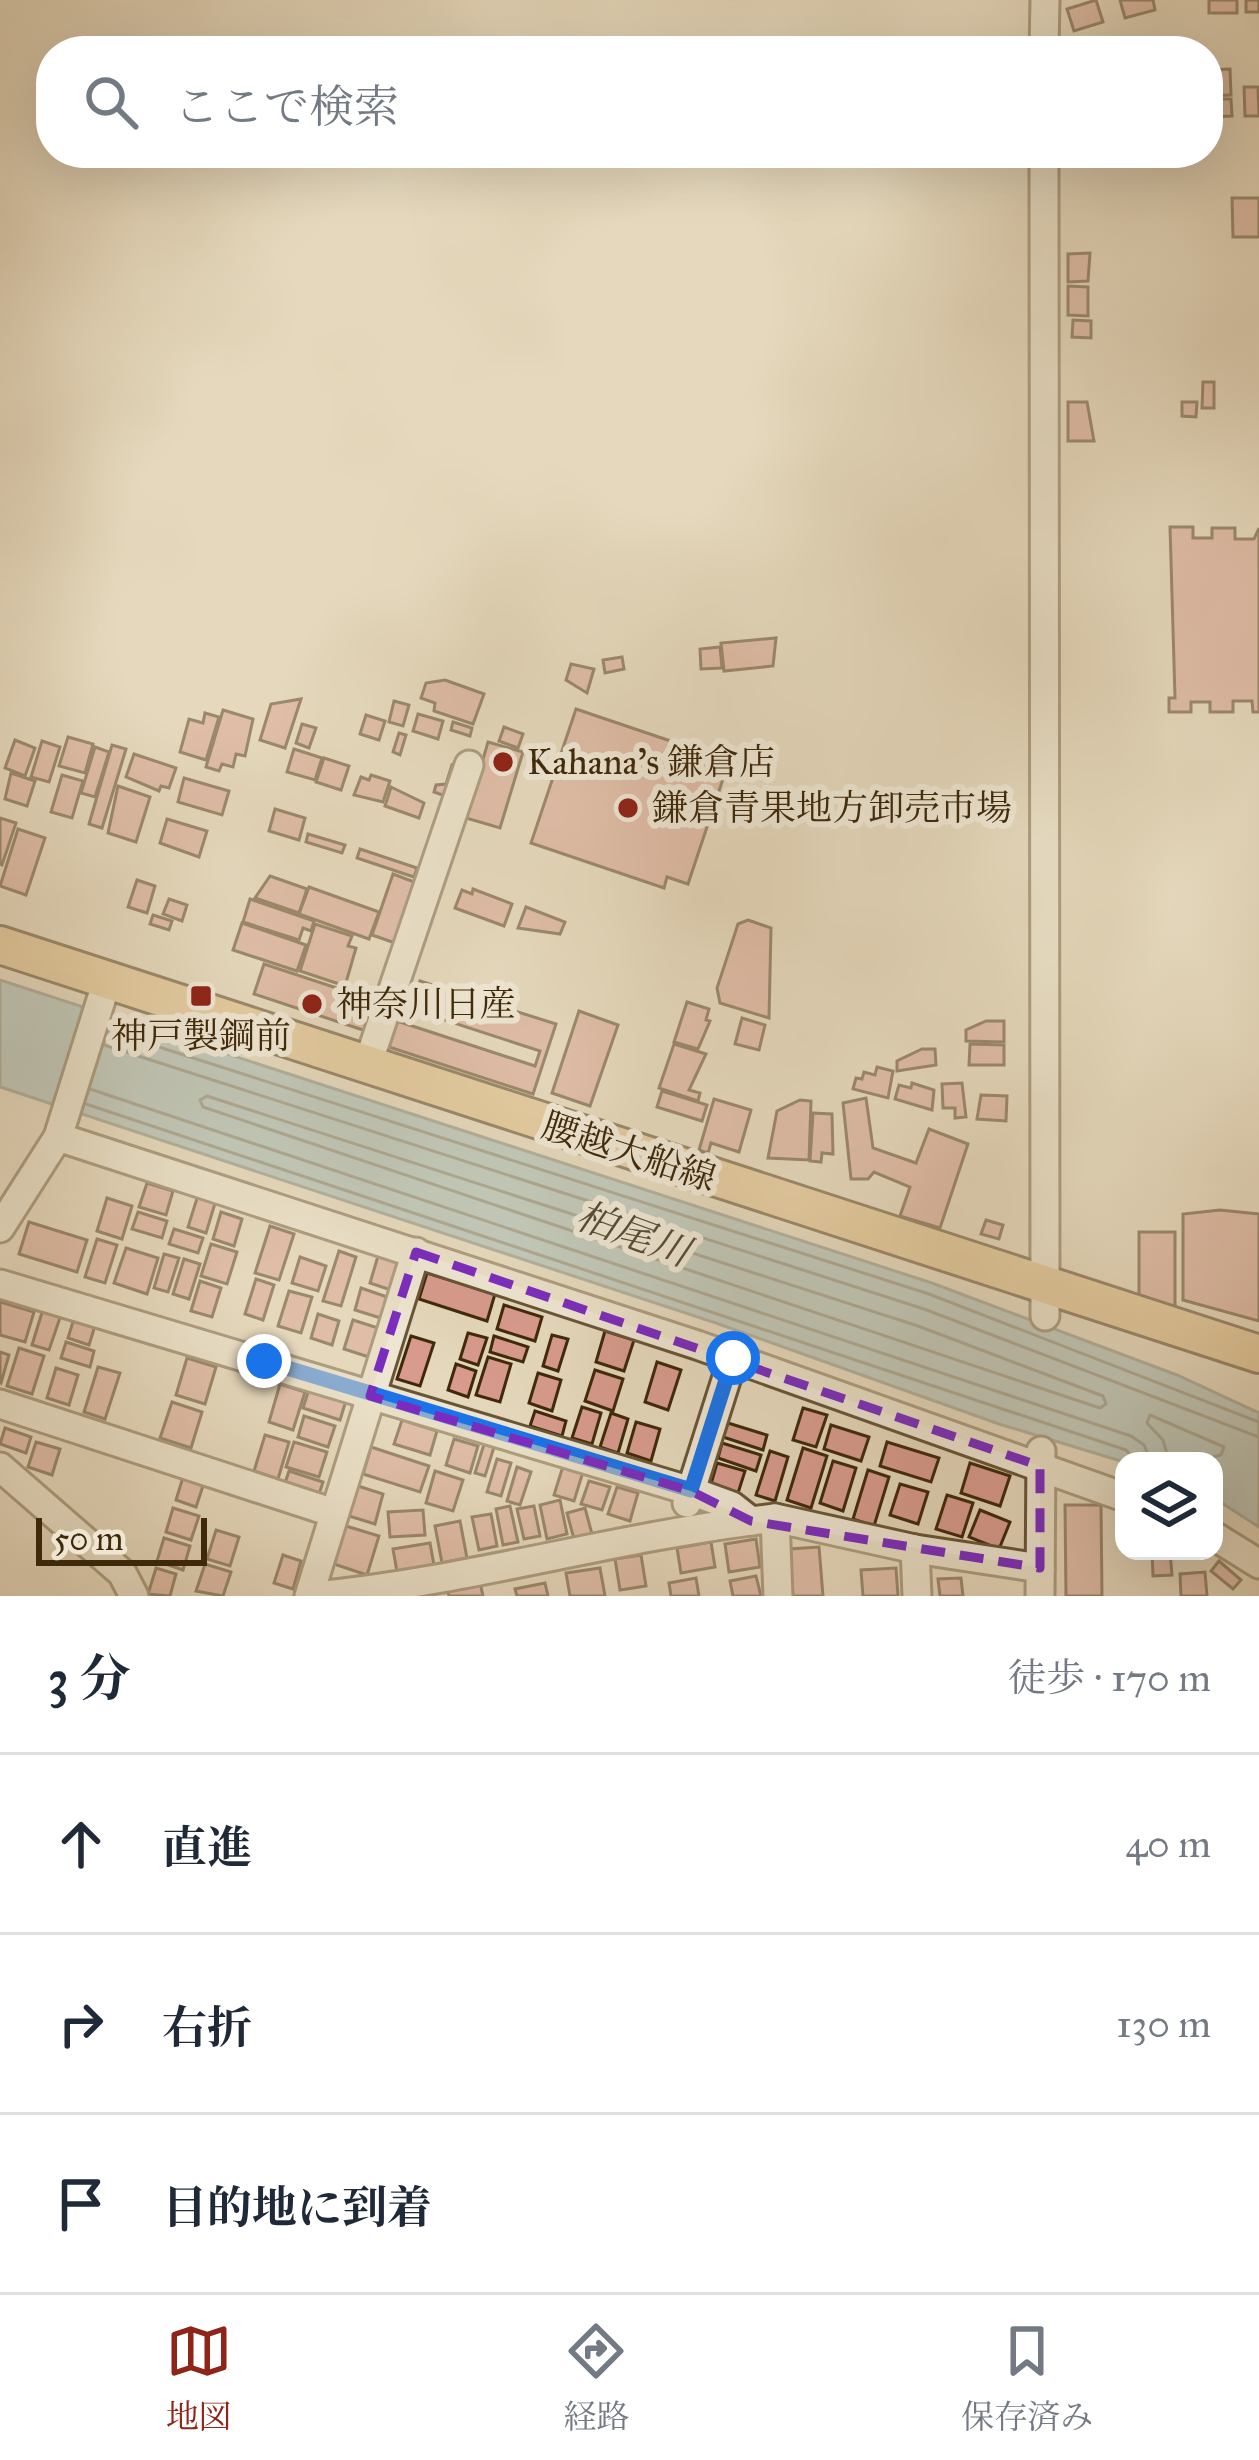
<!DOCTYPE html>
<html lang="ja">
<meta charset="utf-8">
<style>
body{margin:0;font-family:"IM FELL Great Primer","Noto Serif JP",serif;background:#f2f2f3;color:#1f2937}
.controls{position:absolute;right:36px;bottom:36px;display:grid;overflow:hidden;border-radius:24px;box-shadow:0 12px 48px #0002}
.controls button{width:108px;height:108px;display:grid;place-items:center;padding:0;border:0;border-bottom:3px solid #e0e1e3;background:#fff;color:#1f2937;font:60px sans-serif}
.scale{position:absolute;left:36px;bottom:30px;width:171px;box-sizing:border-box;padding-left:12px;border:6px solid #3e290a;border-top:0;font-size:33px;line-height:42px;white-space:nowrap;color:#3e290a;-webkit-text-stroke:9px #eee6d3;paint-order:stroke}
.stop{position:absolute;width:36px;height:36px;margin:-27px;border:9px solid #1a73e8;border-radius:50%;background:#fff}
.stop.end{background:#1a73e8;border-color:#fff;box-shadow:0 3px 12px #0008}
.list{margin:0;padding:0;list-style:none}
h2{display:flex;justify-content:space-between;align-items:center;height:156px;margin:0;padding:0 48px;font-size:51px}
h2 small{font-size:39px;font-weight:400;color:#747a83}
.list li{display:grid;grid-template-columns:78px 1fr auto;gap:36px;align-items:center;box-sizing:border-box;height:180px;padding:0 48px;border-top:3px solid #e0e1e3}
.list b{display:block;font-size:45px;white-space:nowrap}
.list em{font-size:39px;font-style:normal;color:#747a83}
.icon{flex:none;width:66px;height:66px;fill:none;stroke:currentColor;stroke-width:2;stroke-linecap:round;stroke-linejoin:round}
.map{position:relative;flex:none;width:1259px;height:1596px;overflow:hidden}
.search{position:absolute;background:#fff;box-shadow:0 12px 48px #0002;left:36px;right:36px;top:36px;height:132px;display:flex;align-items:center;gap:30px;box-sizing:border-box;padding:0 42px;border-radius:48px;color:#747a83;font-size:45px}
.sheet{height:696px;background:#fff}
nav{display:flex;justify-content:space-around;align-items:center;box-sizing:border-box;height:168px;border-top:3px solid #e0e1e3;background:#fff;font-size:33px;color:#747a83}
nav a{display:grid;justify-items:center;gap:6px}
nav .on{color:#8f2418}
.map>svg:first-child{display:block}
</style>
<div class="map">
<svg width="1259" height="1596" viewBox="0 0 1259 1596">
<rect width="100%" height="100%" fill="#e5d8bc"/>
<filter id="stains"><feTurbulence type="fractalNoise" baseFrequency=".00167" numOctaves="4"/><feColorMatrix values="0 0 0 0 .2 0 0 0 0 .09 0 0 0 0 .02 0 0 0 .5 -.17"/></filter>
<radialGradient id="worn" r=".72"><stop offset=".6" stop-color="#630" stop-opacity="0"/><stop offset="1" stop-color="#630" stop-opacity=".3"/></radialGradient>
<polygon fill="#99b8ba" stroke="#757f74" stroke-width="3" points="0,980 932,1283 1177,1375 1259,1413 1259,1527 1214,1498 1214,1461 1124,1462 999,1424 716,1323 0,1087"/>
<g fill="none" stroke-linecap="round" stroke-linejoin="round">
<g stroke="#6c7062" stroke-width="3">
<polyline points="109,1031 929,1294 1259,1422"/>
<polyline points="104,1045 924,1309 1259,1437"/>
<polyline points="90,1089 1131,1436 1144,1445 1151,1461"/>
<polygon points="207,1096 918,1326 1103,1396 1106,1404 1100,1408 203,1107 200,1100"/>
<polyline points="86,1104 1126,1450 1136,1461"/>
<polyline points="1169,1461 1163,1440 1147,1423 1150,1415 1224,1447 1221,1455 1194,1461"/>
</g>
</g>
<g fill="#d89b8e" stroke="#3e290a" stroke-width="3">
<polygon points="1096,0 1103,22 1074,31 1067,9"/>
<polygon points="1120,0 1153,0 1155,10 1125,18"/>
<rect x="1209" y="0" width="28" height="13"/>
<rect x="1246" y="0" width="13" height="12"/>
<polygon points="1230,69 1231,95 1209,96 1208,70"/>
<polygon points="1244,87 1258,87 1259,116 1245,116"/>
<polygon points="1208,99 1231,99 1232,116 1208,117"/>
<polygon points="1232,198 1259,198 1259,237 1233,237"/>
<polygon points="1090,253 1088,281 1068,282 1068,254"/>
<polygon points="1068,286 1088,287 1088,316 1068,315"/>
<polygon points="1073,320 1091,321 1091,338 1072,337"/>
<polygon points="1203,382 1214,382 1214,408 1202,408"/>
<polygon points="1068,402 1087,402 1094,441 1068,441"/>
<polygon points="1182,402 1197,402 1196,417 1182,416"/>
<polygon points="1170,527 1193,527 1193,538 1212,538 1212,528 1235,528 1235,539 1254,539 1259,528 1259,712 1253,712 1252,701 1233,701 1233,712 1210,712 1210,702 1191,702 1191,712 1169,712 1169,698 1175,698"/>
<polygon points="776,638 773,666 724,671 721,643"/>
<polygon points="720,647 722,668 701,669 700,649"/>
<polygon points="622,657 624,669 605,673 603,660"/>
<polygon points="571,664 594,669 587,693 566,680"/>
<polygon points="445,680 484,694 473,724 434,711 435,703 421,698 426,683"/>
<polygon points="301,699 285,748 260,740 271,704"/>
<polygon points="394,701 409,705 403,726 389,722"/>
<polygon points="576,709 709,754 705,766 725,773 688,884 667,877 664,888 531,843"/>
<polygon points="223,710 253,719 245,756 236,754 233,767 222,764 219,771 206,767"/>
<polygon points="205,713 219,717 206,760 180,752 189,719 203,723"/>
<polygon points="418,714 443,721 438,739 413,731"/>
<polygon points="366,715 385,721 379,740 360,734"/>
<polygon points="453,722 472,728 470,736 451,730"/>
<polygon points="302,724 316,728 309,748 296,743"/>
<polygon points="504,727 523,734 518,748 499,741"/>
<polygon points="399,733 406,735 400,755 393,752"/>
<polygon points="68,737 93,744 85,773 59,766"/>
<polygon points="15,740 35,748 25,776 5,768"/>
<polygon points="42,741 60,747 49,782 31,777"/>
<polygon points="488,742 523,752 500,828 466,818"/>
<polygon points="112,745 126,749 102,828 89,824"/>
<polygon points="95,747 109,752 95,797 81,793"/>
<polygon points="294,749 322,758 315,780 287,772"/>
<polygon points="134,754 176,768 169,788 161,786 159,791 126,777"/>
<polygon points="324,758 349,766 341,790 316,782"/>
<polygon points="452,765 460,768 451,798 434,792 436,785 446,784"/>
<polygon points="11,773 35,781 27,806 5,799"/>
<polygon points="62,775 83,781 72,818 51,812"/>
<polygon points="371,775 390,781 383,802 354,795 361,777 369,780"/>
<polygon points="184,778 229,791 222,815 178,802"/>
<polygon points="118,786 150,797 136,842 108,833"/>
<polygon points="391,787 424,803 419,818 385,806"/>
<polygon points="275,809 305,818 299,840 269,831"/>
<polygon points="0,818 16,823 2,865 0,864"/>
<polygon points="167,819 207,831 199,857 160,843"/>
<polygon points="18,829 45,838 26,895 0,886"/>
<polygon points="308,834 345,845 342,853 306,842"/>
<polygon points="360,849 417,868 414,877 357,858"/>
<polygon points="393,874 422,885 401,945 372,935"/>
<polygon points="270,876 307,889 299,913 255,898"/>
<polygon points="137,880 155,886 147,913 128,907"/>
<polygon points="309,887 379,912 369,939 299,914"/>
<polygon points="473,889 512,904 504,926 455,908 462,890 472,894"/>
<polygon points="169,899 187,905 182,921 163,914"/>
<polygon points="250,899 314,921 311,931 303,928 299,940 243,922"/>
<polygon points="526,907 565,922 560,934 518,928"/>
<polygon points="153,915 172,921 169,930 150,924"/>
<polygon points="748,920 771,928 769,1018 720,1003 717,988 738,924"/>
<polygon points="242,923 306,945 297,971 233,950"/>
<polygon points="315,924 352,936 348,946 356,948 345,986 300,971"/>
<polygon points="264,964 376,1001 366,1031 254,994"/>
<polygon points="420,981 556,1024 533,1094 389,1047 397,1021 535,1066 540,1051 411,1009"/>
<polygon points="687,1002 709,1009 706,1020 710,1021 698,1049 674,1042"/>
<polygon points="579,1011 618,1025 590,1106 552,1093"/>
<polygon points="742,1018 765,1025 759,1050 735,1044"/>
<polygon points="986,1021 1004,1021 1004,1042 966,1041 966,1030"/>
<polygon points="674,1044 706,1054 689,1090 700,1093 698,1101 659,1088"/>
<polygon points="970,1044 1004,1045 1004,1065 969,1065"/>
<polygon points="922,1049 935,1049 936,1065 897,1071 897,1061"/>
<polygon points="877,1067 893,1071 888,1098 853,1089 856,1078 862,1079 864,1072 875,1075"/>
<polygon points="912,1083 934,1090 932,1110 895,1099 899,1085 911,1088"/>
<polygon points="962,1083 966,1117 955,1118 955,1108 943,1108 942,1084"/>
<polygon points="662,1091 707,1105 702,1121 657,1107"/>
<polygon points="981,1095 1007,1096 1006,1121 977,1119"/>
<polygon points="866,1098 873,1148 916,1163 929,1129 968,1144 940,1228 900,1216 910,1187 874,1172 868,1179 851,1179 843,1103"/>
<polygon points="714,1099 751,1110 739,1152 711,1143 708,1153 699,1150"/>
<polygon points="800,1100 811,1101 809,1160 768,1158 777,1111"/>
<polygon points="813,1113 832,1114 833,1154 822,1153 821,1162 810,1161"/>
<polygon points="147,1183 173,1191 166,1215 139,1207"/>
<polygon points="198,1195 216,1200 206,1233 188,1227"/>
<polygon points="107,1198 132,1206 122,1239 97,1231"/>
<polygon points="1220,1210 1259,1214 1259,1321 1183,1300 1183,1214"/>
<polygon points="138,1212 167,1221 162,1238 132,1229"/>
<polygon points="221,1212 242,1219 234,1246 213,1239"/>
<polygon points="986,1220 1003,1225 999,1239 981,1234"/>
<polygon points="29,1222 87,1240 77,1272 19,1254"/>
<polygon points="270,1226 294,1234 279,1280 255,1273"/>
<polygon points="174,1229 203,1238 198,1253 169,1244"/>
<polygon points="1139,1232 1175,1232 1175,1307 1139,1295"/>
<polygon points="97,1239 117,1245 105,1283 85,1277"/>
<polygon points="211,1244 237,1252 227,1284 201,1276"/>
<polygon points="126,1248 158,1258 147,1294 114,1283"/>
<polygon points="339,1251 356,1257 341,1306 323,1301"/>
<polygon points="164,1254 179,1258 168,1292 154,1288"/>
<polygon points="378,1256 399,1263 391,1290 370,1283"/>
<polygon points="300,1257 326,1266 318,1291 292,1283"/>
<polygon points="184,1259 200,1264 189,1299 173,1294"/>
<polygon points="427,1273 495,1294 487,1321 419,1299"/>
<polygon points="256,1279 274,1285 263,1320 245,1314"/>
<polygon points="200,1281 221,1288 212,1317 191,1311"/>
<polygon points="361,1288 393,1299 387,1320 355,1310"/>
<polygon points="289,1291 312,1297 301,1333 278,1326"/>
<polygon points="0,1302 34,1312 25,1342 0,1335"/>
<polygon points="504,1305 542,1317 535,1341 497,1329"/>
<polygon points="44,1306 62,1312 49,1350 32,1345"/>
<polygon points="77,1309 98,1316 89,1345 68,1338"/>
<polygon points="318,1314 339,1321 332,1345 311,1338"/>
<polygon points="353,1320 378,1328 369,1357 344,1349"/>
<polygon points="605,1331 634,1340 624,1371 596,1362"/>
<polygon points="468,1333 487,1338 478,1365 460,1359"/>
<polygon points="552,1335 568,1339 558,1371 543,1366"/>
<polygon points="411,1336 434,1343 420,1386 397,1379"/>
<polygon points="494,1336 528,1347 523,1362 490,1352"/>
<polygon points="66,1342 94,1351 90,1367 61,1358"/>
<polygon points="19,1348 44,1356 32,1394 7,1386"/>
<polygon points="0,1352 9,1355 1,1383 0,1382"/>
<polygon points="488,1357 511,1364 500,1402 476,1395"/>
<polygon points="187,1358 216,1367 205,1404 176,1395"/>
<polygon points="657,1362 681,1370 668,1410 645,1402"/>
<polygon points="456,1364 476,1371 468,1397 448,1390"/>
<polygon points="98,1367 120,1373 105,1419 84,1412"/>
<polygon points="56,1368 78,1375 69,1405 47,1398"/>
<polygon points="595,1370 623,1379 613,1411 585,1401"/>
<polygon points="538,1373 561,1380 552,1411 529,1403"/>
<polygon points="312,1380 349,1391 340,1420 303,1408"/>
<polygon points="280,1384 305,1392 293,1430 269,1422"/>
<polygon points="172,1402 202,1412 191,1448 160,1438"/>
<polygon points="582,1407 601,1413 592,1444 572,1438"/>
<polygon points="803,1408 827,1415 816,1447 793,1440"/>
<polygon points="535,1411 566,1421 562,1436 530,1426"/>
<polygon points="611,1413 628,1419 618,1453 600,1447"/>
<polygon points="304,1416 335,1426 328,1447 298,1437"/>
<polygon points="402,1420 437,1431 430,1455 394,1444"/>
<polygon points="636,1422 660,1429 651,1461 627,1453"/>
<polygon points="728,1423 767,1435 763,1450 723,1437"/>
<polygon points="831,1425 869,1437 861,1461 824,1449"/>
<polygon points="5,1428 31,1437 26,1453 0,1444"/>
<polygon points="265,1435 289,1442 278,1479 254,1471"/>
<polygon points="454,1439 478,1446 470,1473 446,1465"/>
<polygon points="485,1441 495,1444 485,1476 475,1473"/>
<polygon points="36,1442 60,1449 52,1475 28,1467"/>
<polygon points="294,1442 327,1452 319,1477 286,1467"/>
<polygon points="887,1442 939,1458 931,1482 880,1466"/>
<polygon points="722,1443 761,1455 756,1471 718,1458"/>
<polygon points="371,1447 429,1466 420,1492 363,1474"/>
<polygon points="803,1448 827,1456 811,1508 787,1500"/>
<polygon points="770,1451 788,1457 775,1501 756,1495"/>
<polygon points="497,1459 511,1463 501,1496 487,1492"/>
<polygon points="833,1461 856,1468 843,1511 820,1503"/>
<polygon points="717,1463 745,1471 738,1493 711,1484"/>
<polygon points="970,1463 1010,1476 1000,1506 961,1493"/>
<polygon points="563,1466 583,1472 574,1501 554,1495"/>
<polygon points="517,1467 531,1472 520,1505 507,1501"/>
<polygon points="868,1470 889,1477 874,1526 853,1519"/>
<polygon points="289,1471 323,1482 319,1494 285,1483"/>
<polygon points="435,1471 463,1480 453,1511 426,1503"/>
<polygon points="183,1477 204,1483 196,1507 176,1500"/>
<polygon points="589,1481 610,1487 602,1510 581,1504"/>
<polygon points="900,1484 928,1492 918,1524 890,1515"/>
<polygon points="358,1486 383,1494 375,1524 349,1516"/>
<polygon points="617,1487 638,1493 630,1521 608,1514"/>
<polygon points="947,1495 973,1503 962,1537 936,1529"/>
<polygon points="560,1500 567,1534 547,1539 540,1505"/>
<polygon points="1065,1505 1101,1505 1102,1596 1066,1596"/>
<polygon points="510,1506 518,1542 503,1545 496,1509"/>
<polygon points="534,1506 540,1536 524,1539 517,1509"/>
<polygon points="173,1508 199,1516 191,1540 166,1532"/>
<polygon points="585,1508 592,1534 574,1539 567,1513"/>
<polygon points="423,1510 425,1535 390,1537 388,1512"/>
<polygon points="980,1510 1010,1522 999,1549 969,1537"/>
<polygon points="491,1514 497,1546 479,1550 472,1517"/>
<polygon points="460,1521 467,1558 442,1563 435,1526"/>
<polygon points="346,1526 379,1536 367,1575 334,1564"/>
<polygon points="216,1530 239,1537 230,1566 207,1559"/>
<polygon points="164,1538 190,1546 183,1570 157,1561"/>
<polygon points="756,1539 760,1567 729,1572 725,1544"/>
<polygon points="711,1542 715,1567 681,1573 677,1548"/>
<polygon points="430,1543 434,1565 397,1572 393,1549"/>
<polygon points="819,1547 823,1596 793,1596 789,1549"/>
<polygon points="1152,1551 1170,1551 1172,1575 1153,1576"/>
<polygon points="283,1555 301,1561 293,1589 274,1583"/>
<polygon points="641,1555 646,1586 620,1590 615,1559"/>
<polygon points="1219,1561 1241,1580 1233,1589 1211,1571"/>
<polygon points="205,1564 231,1572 223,1596 196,1591"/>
<polygon points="156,1568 176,1574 170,1596 148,1594"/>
<polygon points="600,1568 605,1596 570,1596 566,1573"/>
<polygon points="896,1568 898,1596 863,1596 861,1570"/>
<polygon points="1205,1572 1207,1596 1181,1596 1180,1574"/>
<polygon points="756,1576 761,1596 733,1596 730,1581"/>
<polygon points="479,1578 483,1596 449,1596 446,1586"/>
<polygon points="696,1578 699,1596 671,1596 669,1583"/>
<polygon points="961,1578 963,1596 940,1596 938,1579"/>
<polygon points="545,1583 548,1596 517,1596 515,1589"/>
</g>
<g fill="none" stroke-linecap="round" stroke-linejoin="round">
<defs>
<g id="minor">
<polyline points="1044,51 1045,0"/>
<polyline points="1044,153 1045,1316"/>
<polyline points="367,1066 469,765"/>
<polyline points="58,1137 697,1345 1124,1497"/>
<polyline points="0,1228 58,1137 107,981"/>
<polyline points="0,1284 691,1491 732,1506 751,1521 775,1518 915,1549 1040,1568"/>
<polyline points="0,1404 334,1513"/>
<polyline points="0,1467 122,1573 134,1596"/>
<polyline points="687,1503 733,1358"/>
<polyline points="775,1518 778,1596"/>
<polyline points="1214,1536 1259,1564"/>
<polyline points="915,1549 917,1596"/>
<polyline points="309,1596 416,1252"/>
<path d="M 314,1596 C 462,1582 604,1540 751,1521"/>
<polyline points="1040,1596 1041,1451"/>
</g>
<polyline id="major" points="0,945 1259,1354"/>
</defs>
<use href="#minor" stroke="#685536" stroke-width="33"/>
<use href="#major" stroke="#3e290a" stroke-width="42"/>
<use href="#minor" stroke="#eee6d3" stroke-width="27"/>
<use href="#major" stroke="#e2bc7e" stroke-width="36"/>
</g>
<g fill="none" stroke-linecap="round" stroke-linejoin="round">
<polyline stroke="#1a73e8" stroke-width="15" points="264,1361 691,1490 733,1358"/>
</g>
<path d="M0 0H1259V1596H0ZM 416,1252 L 1040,1466 L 1040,1568 L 751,1521 L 691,1491 L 370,1396 Z" fill="#e5d8bc" fill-opacity=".55" fill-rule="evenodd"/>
<path fill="none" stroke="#7b2cbf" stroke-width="9" stroke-dasharray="24 15" stroke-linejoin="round" d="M 416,1252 L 1040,1466 L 1040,1568 L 751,1521 L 691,1491 L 370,1396 Z"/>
<g fill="#8f2418" stroke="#eee6d3" stroke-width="4.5">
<circle cx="503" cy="762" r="12"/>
<circle cx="628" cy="808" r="12"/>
<rect x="189" y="984" width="24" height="24" rx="6"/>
<circle cx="312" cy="1004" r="12"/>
</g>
<g text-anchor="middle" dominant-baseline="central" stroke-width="12" stroke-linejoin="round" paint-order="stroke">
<g font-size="36" fill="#3e290a" stroke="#eee6d3" text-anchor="start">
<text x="527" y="762">Kahana’s 鎌倉店</text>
<text x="652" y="808">鎌倉青果地方卸売市場</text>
<text x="336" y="1004">神奈川日産</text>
<text x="201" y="1036" text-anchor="middle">神戸製鋼前</text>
</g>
<g font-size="36" fill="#3e290a" stroke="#eee6d3">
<text transform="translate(629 1152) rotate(18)">腰越大船線</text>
</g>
<g font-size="39" font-style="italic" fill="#554d36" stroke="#eee6d3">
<text transform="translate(633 1234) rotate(20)">柏尾川</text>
</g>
</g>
<rect width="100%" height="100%" filter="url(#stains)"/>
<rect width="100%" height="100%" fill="url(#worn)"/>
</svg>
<div class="controls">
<button><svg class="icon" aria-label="layers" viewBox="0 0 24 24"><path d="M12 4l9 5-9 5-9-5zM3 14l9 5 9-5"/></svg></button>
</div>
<div class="scale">50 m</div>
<div class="stop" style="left:733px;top:1358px"></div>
<div class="stop end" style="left:264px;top:1361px"></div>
<div class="search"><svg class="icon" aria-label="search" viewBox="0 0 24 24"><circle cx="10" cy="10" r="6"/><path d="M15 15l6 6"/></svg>ここで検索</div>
</div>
<section class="sheet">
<h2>3 分<small>徒歩 · 170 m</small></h2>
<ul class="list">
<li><svg class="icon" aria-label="ahead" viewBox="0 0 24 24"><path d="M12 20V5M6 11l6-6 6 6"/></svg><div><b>直進</b></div><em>40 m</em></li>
<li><svg class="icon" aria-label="right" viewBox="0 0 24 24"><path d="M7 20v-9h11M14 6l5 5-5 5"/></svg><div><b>右折</b></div><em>130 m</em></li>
<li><svg class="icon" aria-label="arrive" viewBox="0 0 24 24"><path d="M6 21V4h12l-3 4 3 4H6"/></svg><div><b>目的地に到着</b></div></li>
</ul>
</section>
<nav>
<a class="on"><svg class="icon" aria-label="map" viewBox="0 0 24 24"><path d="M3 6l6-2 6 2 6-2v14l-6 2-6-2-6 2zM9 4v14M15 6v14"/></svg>地図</a>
<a><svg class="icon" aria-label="directions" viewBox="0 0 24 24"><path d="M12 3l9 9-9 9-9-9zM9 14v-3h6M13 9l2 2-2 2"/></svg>経路</a>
<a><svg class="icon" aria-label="saved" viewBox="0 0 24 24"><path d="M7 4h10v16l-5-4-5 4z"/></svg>保存済み</a>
</nav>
